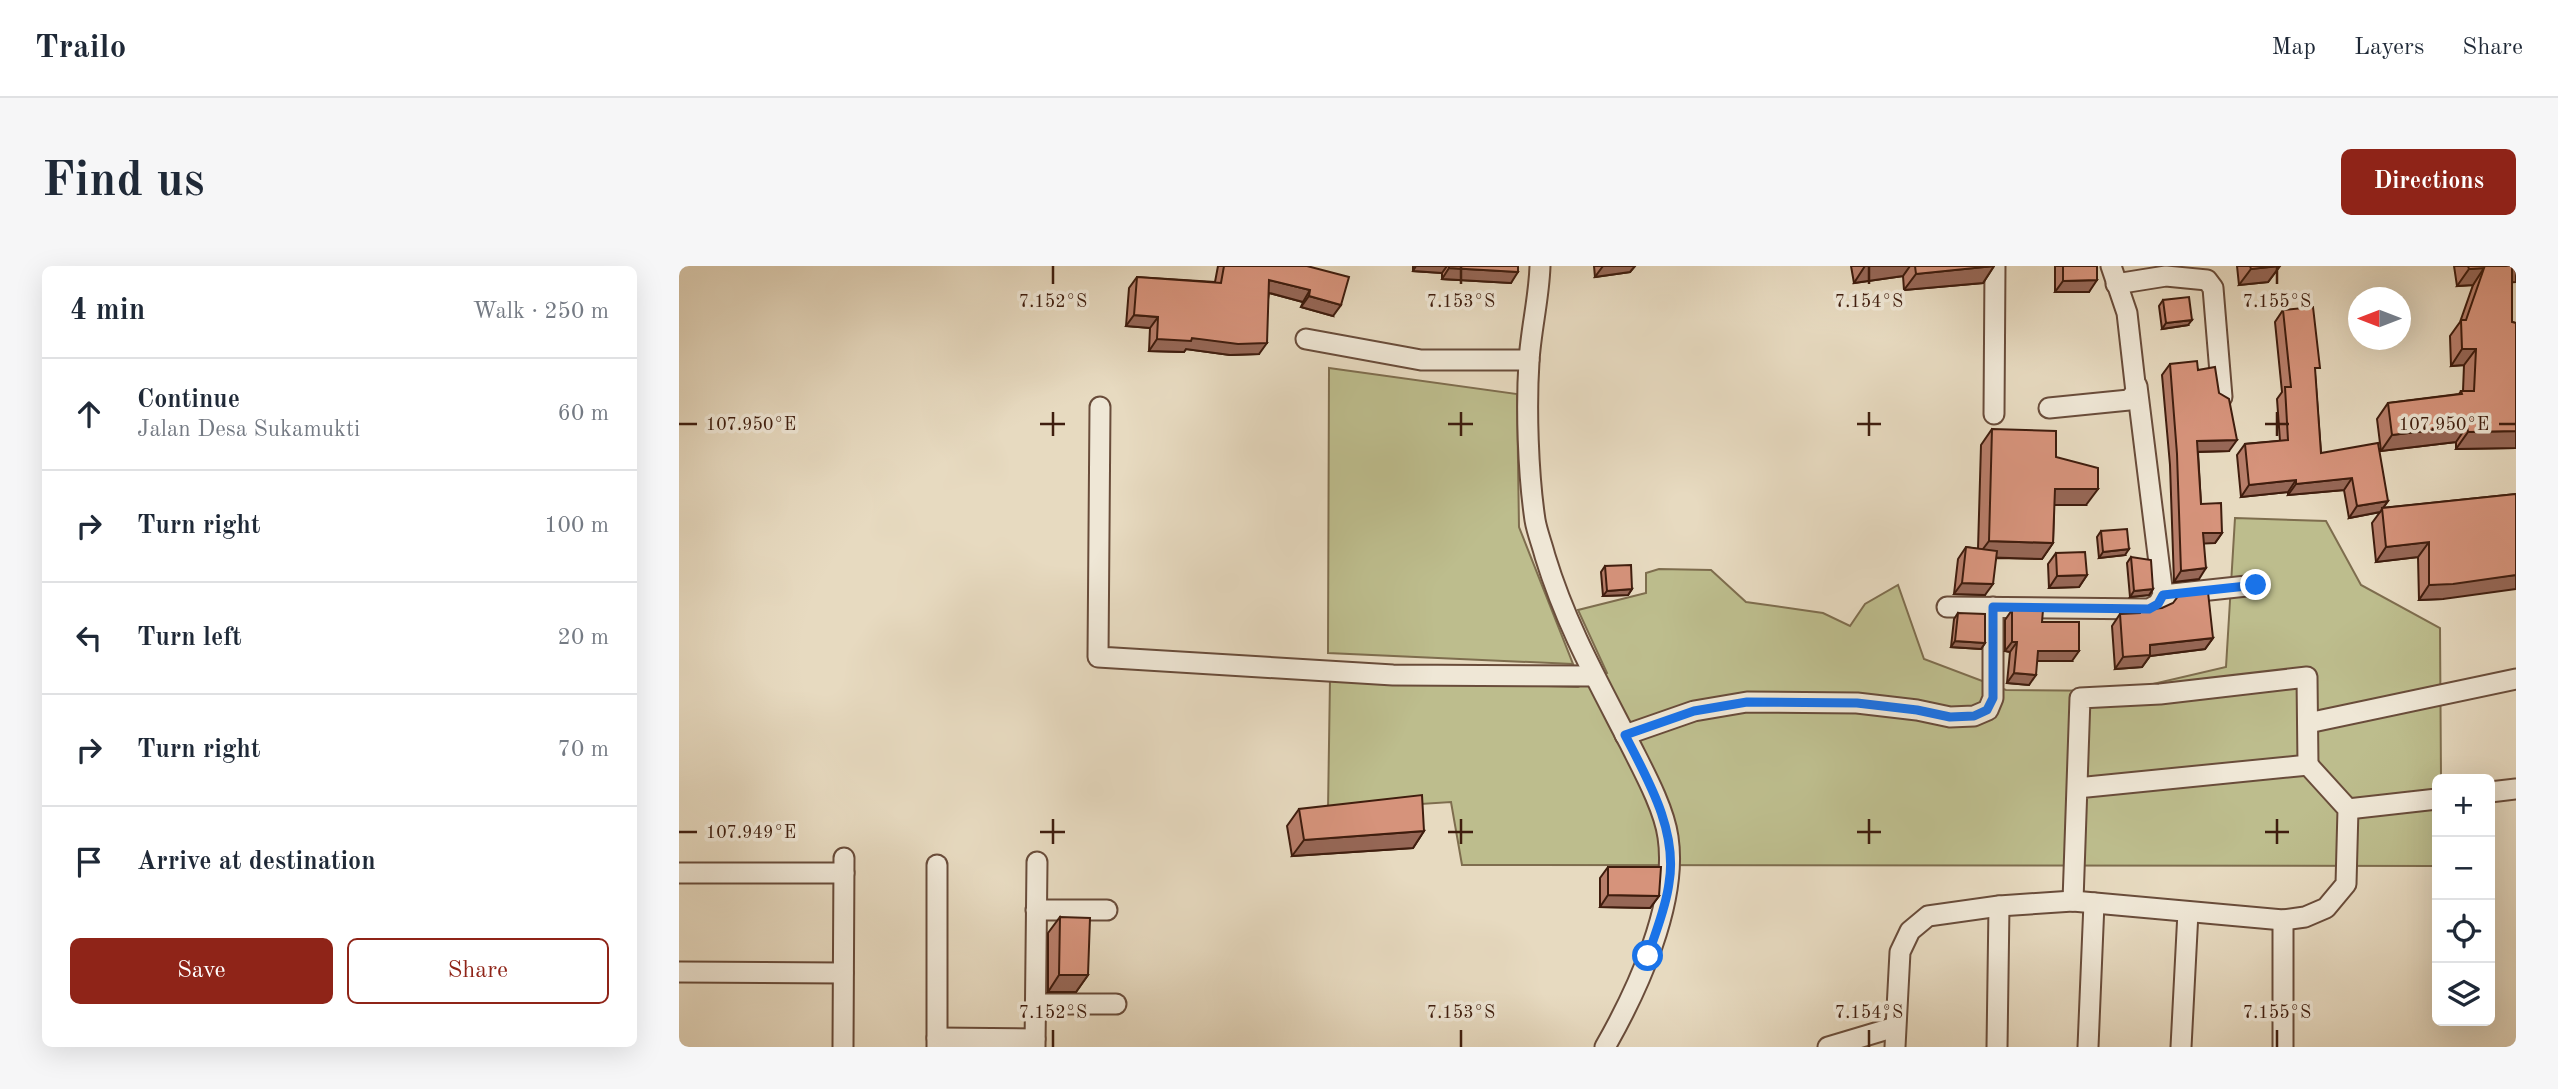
<!DOCTYPE html>
<meta charset="utf-8">
<style>
body{margin:0;font-family:"Old Standard TT",serif;background:#f6f6f7;color:#1f2937}
.controls{position:absolute;right:21px;bottom:21px;display:grid;overflow:hidden;border-radius:10px;box-shadow:0 7px 28px #0002}
.controls button{width:63px;height:63px;display:grid;place-items:center;padding:0;border:0;border-bottom:2px solid #e0e1e3;background:#fff;color:#1f2937;font:35px sans-serif}
.compass{position:absolute;left:1669px;top:21px;width:63px;height:63px;border-radius:50%;background:#fff;box-shadow:0 7px 28px #0002;rotate:270deg}
.stop{position:absolute;width:21px;height:21px;margin:-16px;border:5px solid #1a73e8;border-radius:50%;background:#fff}
.stop.end{background:#1a73e8;border-color:#fff;box-shadow:0 2px 7px #0008}
.list{margin:0;padding:0;list-style:none}
h2{display:flex;justify-content:space-between;align-items:center;height:91px;margin:0;padding:0 28px;font-size:30px}
h2 small{font-size:23px;font-weight:400;color:#747a83}
.list li{display:grid;grid-template-columns:46px 1fr auto;gap:21px;align-items:center;box-sizing:border-box;height:112px;padding:0 28px;border-top:2px solid #e0e1e3}
.list b{display:block;font-size:26px;white-space:nowrap}
.list p{margin:0;font-size:23px;white-space:nowrap;color:#747a83}
.list em{font-size:23px;font-style:normal;color:#747a83}
.actions{display:flex;gap:14px;padding:21px 28px}
.actions a{flex:1;padding:16px 0;border:2px solid #8f2418;border-radius:10px;text-align:center;font-size:24px;color:#8f2418}
.actions .main{background:#8f2418;color:#fff}
.icon{flex:none;width:38px;height:38px;fill:none;stroke:currentColor;stroke-width:2;stroke-linecap:round;stroke-linejoin:round}
.map{position:relative;flex:none;width:1837px;height:781px;overflow:hidden;border-radius:10px}
header{display:flex;align-items:center;gap:42px;box-sizing:border-box;height:98px;padding:0 35px;background:#fff;border-bottom:2px solid #e0e1e3}
header strong{font-size:33px}
nav{display:flex;gap:38px;margin-inline-start:auto;font-size:24px}
.intro{display:flex;align-items:center;justify-content:space-between;box-sizing:border-box;height:168px;padding:0 42px}
h1{margin:0;font-size:49px}
.button{padding:18px 32px;border-radius:10px;background:#8f2418;color:#fff;font-size:24px;font-weight:700}
main{display:flex;gap:42px;padding:0 42px}
aside{flex:1;background:#fff;border-radius:10px;box-shadow:0 7px 28px #0002}
.map>svg:first-child{display:block}
</style>
<header>
<strong>Trailo</strong>
<nav><a>Map</a><a>Layers</a><a>Share</a></nav>
</header>
<div class="intro"><h1>Find us</h1><a class="button">Directions</a></div>
<main>
<aside>
<h2>4 min<small>Walk · 250 m</small></h2>
<ul class="list">
<li><svg class="icon" aria-label="ahead" viewBox="0 0 24 24"><path d="M12 20V5M6 11l6-6 6 6"/></svg><div><b>Continue</b><p>Jalan Desa Sukamukti</p></div><em>60 m</em></li>
<li><svg class="icon" aria-label="right" viewBox="0 0 24 24"><path d="M7 20v-9h11M14 6l5 5-5 5"/></svg><div><b>Turn right</b></div><em>100 m</em></li>
<li><svg class="icon" aria-label="left" viewBox="0 0 24 24"><path d="M17 20v-9H6M10 6l-5 5 5 5"/></svg><div><b>Turn left</b></div><em>20 m</em></li>
<li><svg class="icon" aria-label="right" viewBox="0 0 24 24"><path d="M7 20v-9h11M14 6l5 5-5 5"/></svg><div><b>Turn right</b></div><em>70 m</em></li>
<li><svg class="icon" aria-label="arrive" viewBox="0 0 24 24"><path d="M6 21V4h12l-3 4 3 4H6"/></svg><div><b>Arrive at destination</b></div></li>
</ul>
<div class="actions"><a class="main">Save</a><a>Share</a></div>
</aside>
<div class="map">
<svg width="1837" height="781" viewBox="0 0 1837 781">
<rect width="100%" height="100%" fill="#e7dac0"/>
<filter id="stains"><feTurbulence type="fractalNoise" baseFrequency=".00286" numOctaves="4"/><feColorMatrix values="0 0 0 0 .2 0 0 0 0 .09 0 0 0 0 .02 0 0 0 .5 -.17"/></filter>
<radialGradient id="worn" r=".72"><stop offset=".6" stop-color="#630" stop-opacity="0"/><stop offset="1" stop-color="#630" stop-opacity=".3"/></radialGradient>
<g fill="#bdbd8d" stroke="#7e6d4e" stroke-width="2">
<polygon points="650,102 838,128 840,261 894,398 649,387"/>
<polygon points="1556,252 1647,255 1682,319 1761,362 1762,513 1758,513 1758,600 783,599 772,536 649,544 651,413 899,421 928,407 899,344 967,327 967,307 980,303 1032,304 1067,336 1144,347 1171,360 1186,338 1219,319 1245,393 1327,424 1444,425 1547,401"/>
</g>
<g fill="none" stroke-linecap="round" stroke-linejoin="round">
<defs>
<g id="street">
<path d="M 861,0 C 860,32 852,63 850,95 C 847,142 849,207 856,254 C 858,266 863,278 866,290 C 887,359 918,414 951,478 C 964,504 985,542 989,571 C 999,637 958,725 926,781"/>
<polyline points="1437,18 1487,10 1528,14 1534,22 1543,131"/>
<polyline points="627,73 742,94 850,94"/>
<polyline points="421,141 419,391 714,409 914,410"/>
<polyline points="1370,142 1450,134 1457,126 1448,47 1432,0"/>
<polyline points="1315,148 1316,0"/>
<polyline points="1484,329 1577,319"/>
<polyline points="1268,341 1470,343 1479,338 1484,329 1458,120"/>
<polyline points="1629,457 1837,413"/>
<polyline points="946,469 1015,445 1068,436 1178,437 1238,444 1271,451 1295,450 1309,444 1314,432 1314,341"/>
<polyline points="1811,526 1837,523"/>
<polyline points="1669,543 1758,533"/>
<polyline points="0,607 165,607"/>
<polyline points="1394,635 1401,432 1481,428 1628,411 1629,499 1398,522"/>
<polyline points="357,644 428,644"/>
<polyline points="0,706 164,707"/>
<polyline points="357,738 437,738"/>
<polyline points="258,772 356,773"/>
<polyline points="164,781 165,592"/>
<polyline points="258,781 258,599"/>
<polyline points="356,781 358,596"/>
<polyline points="1149,781 1216,761"/>
<polyline points="1216,781 1221,686 1231,665 1249,650 1320,640 1394,635 1604,654 1626,651 1647,642 1667,618 1669,543 1629,499"/>
<polyline points="1318,781 1320,640"/>
<polyline points="1409,781 1415,637"/>
<polyline points="1502,781 1509,646"/>
<polyline points="1604,781 1604,654"/>
</g>
</defs>
<use href="#street" stroke="#694c3a" stroke-width="23"/>
<use href="#street" stroke="#efe7d6" stroke-width="19"/>
</g>
<g fill="#b87e6a" stroke="#3f1d0e" stroke-width="2">
<polygon points="539,0 628,0 654,50 622,41 624,36 590,27 580,88 551,89 507,83 505,86 470,85 471,62 447,60 450,22 458,11 536,16"/>
<polygon points="734,0 839,0 832,17 763,13 763,7 734,5"/>
<polygon points="915,0 956,0 951,6 916,11"/>
<polygon points="1172,0 1315,0 1304,17 1225,24 1224,10 1175,17"/>
<polygon points="1376,0 1418,0 1410,26 1376,26"/>
<polygon points="1558,0 1601,0 1589,16 1560,19"/>
<polygon points="1775,0 1837,0 1833,16 1833,56 1837,57 1837,182 1777,183 1777,176 1702,185 1698,153 1709,137 1780,128 1782,125 1784,125 1785,99 1772,100 1771,70 1781,56 1794,19 1778,20"/>
<polygon points="1484,34 1509,59 1483,63 1480,40"/>
<polygon points="1604,44 1636,108 1642,187 1709,235 1704,242 1837,228 1764,333 1740,334 1739,291 1697,296 1693,257 1701,246 1670,252 1665,224 1609,229 1609,226 1562,231 1558,189 1566,178 1601,175 1598,133 1603,126 1596,56"/>
<polygon points="1491,98 1519,104 1540,127 1550,185 1519,186 1522,238 1543,267 1536,277 1525,277 1520,313 1495,316 1491,199 1483,109"/>
<polygon points="1313,163 1377,191 1407,239 1375,239 1374,277 1363,293 1317,292 1306,329 1275,328 1279,293 1287,281 1299,283 1302,179"/>
<polygon points="1422,265 1446,289 1420,292 1418,271"/>
<polygon points="1377,287 1408,309 1400,321 1370,322 1369,298"/>
<polygon points="1452,291 1474,323 1470,329 1451,331 1448,297"/>
<polygon points="926,300 953,323 949,329 924,330 922,306"/>
<polygon points="1333,344 1363,356 1393,395 1358,395 1350,419 1328,417 1331,386 1326,385 1326,354"/>
<polygon points="1461,344 1534,372 1526,383 1471,390 1463,401 1436,403 1433,360 1441,348 1458,347"/>
<polygon points="1279,347 1306,377 1302,383 1272,381 1275,353"/>
<polygon points="620,543 745,565 734,582 613,590 608,560"/>
<polygon points="929,601 980,630 971,642 921,641 921,612"/>
<polygon points="381,651 409,709 397,726 369,726 369,667"/>
</g>
<g fill="#966756" stroke="#3f1d0e" stroke-width="2">
<polygon points="737,0 768,0 763,7 734,5"/>
<polygon points="924,0 956,0 951,6 916,11"/>
<polygon points="1186,0 1231,0 1224,10 1175,17"/>
<polygon points="1315,0 1304,17 1225,24 1237,8"/>
<polygon points="1601,0 1589,16 1560,19 1572,3"/>
<polygon points="1833,0 1837,0 1837,16 1822,17"/>
<polygon points="770,2 839,6 832,17 763,13"/>
<polygon points="1805,2 1794,19 1778,20 1790,3"/>
<polygon points="590,14 631,24 624,36 583,25"/>
<polygon points="1418,14 1410,26 1376,26 1384,15"/>
<polygon points="630,30 662,39 654,50 622,41"/>
<polygon points="455,49 479,51 471,62 447,60"/>
<polygon points="1513,54 1509,59 1483,63 1487,57"/>
<polygon points="513,72 588,77 580,88 551,89 507,83 505,86 470,85 478,73"/>
<polygon points="1783,83 1797,83 1785,99 1772,100"/>
<polygon points="1788,160 1777,176 1702,185 1713,169"/>
<polygon points="1837,165 1837,182 1777,183 1789,166"/>
<polygon points="1558,174 1550,185 1511,186 1518,175"/>
<polygon points="1673,212 1665,224 1609,229 1617,218"/>
<polygon points="1617,214 1609,226 1562,231 1570,219"/>
<polygon points="1376,223 1419,223 1407,239 1364,239"/>
<polygon points="1709,235 1701,246 1670,252 1678,240"/>
<polygon points="1524,267 1543,267 1536,277 1517,278"/>
<polygon points="1310,275 1374,277 1363,293 1298,291"/>
<polygon points="1750,276 1739,291 1697,296 1707,281"/>
<polygon points="1450,283 1446,289 1420,292 1424,286"/>
<polygon points="1527,302 1520,313 1495,316 1502,305"/>
<polygon points="1408,309 1400,321 1370,322 1378,310"/>
<polygon points="1837,309 1837,323 1764,333 1740,334 1750,319"/>
<polygon points="1283,317 1314,318 1306,329 1275,328"/>
<polygon points="953,323 949,329 924,330 928,325"/>
<polygon points="1474,323 1470,329 1451,331 1455,325"/>
<polygon points="1534,372 1526,383 1471,390 1463,401 1436,403 1444,391 1471,379"/>
<polygon points="1276,375 1306,377 1302,383 1272,381"/>
<polygon points="1333,376 1338,376 1331,386 1326,385"/>
<polygon points="1359,385 1400,385 1393,395 1352,395"/>
<polygon points="1335,407 1357,409 1350,419 1328,417"/>
<polygon points="745,565 734,582 613,590 625,574"/>
<polygon points="929,629 980,630 971,642 921,641"/>
<polygon points="380,709 409,709 397,726 369,726"/>
</g>
<g fill="#d6937b" stroke="#3f1d0e" stroke-width="2">
<polygon points="545,0 628,0 670,11 662,39 630,30 631,24 590,14 588,77 559,78 513,72 512,75 478,73 479,51 455,49 458,11 542,17"/>
<polygon points="770,0 839,0 839,6 770,2"/>
<polygon points="1236,0 1315,0 1237,8"/>
<polygon points="1384,0 1418,0 1418,14 1384,15"/>
<polygon points="1571,0 1599,0 1572,3"/>
<polygon points="1789,0 1837,0 1833,0 1833,56 1837,57 1837,165 1789,166 1788,160 1713,169 1709,137 1783,128 1782,125 1795,125 1797,83 1783,83 1782,54 1787,54 1805,2 1790,3"/>
<polygon points="1510,31 1513,54 1487,57 1484,34"/>
<polygon points="1634,41 1641,102 1636,102 1642,187 1699,177 1709,235 1678,240 1673,212 1617,218 1617,214 1570,219 1566,178 1609,174 1606,121 1612,121 1604,44"/>
<polygon points="1518,95 1519,104 1536,101 1540,127 1550,133 1558,174 1518,175 1522,238 1542,237 1543,267 1524,267 1527,302 1502,305 1498,188 1491,98"/>
<polygon points="1313,163 1377,165 1377,191 1419,202 1419,223 1376,223 1374,277 1310,275"/>
<polygon points="1837,228 1837,309 1774,318 1750,319 1750,276 1707,281 1703,242"/>
<polygon points="1448,263 1450,283 1424,286 1422,265"/>
<polygon points="1287,281 1318,285 1314,318 1283,317"/>
<polygon points="1406,286 1408,309 1378,310 1377,287"/>
<polygon points="1452,291 1472,294 1474,323 1455,325"/>
<polygon points="952,299 953,323 928,325 926,300"/>
<polygon points="1529,326 1534,372 1471,379 1471,389 1444,391 1441,348 1461,347 1461,344 1483,342 1494,337 1500,329"/>
<polygon points="1333,344 1364,344 1363,356 1400,356 1400,385 1359,385 1357,409 1335,407 1338,376 1333,376"/>
<polygon points="1279,347 1306,348 1306,377 1276,375"/>
<polygon points="743,529 745,565 625,574 620,543"/>
<polygon points="929,601 982,601 980,630 929,629"/>
<polygon points="381,651 411,652 409,709 380,709"/>
</g>
<g fill="none" stroke-linecap="round" stroke-linejoin="round">
<path stroke="#1a73e8" stroke-width="9" d="M 969,690 C 976,667 987,642 990,617 C 999,565 969,514 946,469 L 1015,445 L 1068,436 L 1178,437 L 1238,444 L 1271,451 L 1295,450 L 1308,444 L 1314,432 L 1314,341 L 1470,343 L 1479,338 L 1484,329 L 1577,319"/>
</g>
<path fill="none" stroke="#3f1d0e" stroke-width="2.5" d="M 374,0 L 374,18M 782,0 L 782,18M 1190,0 L 1190,18M 1598,0 L 1598,18M 374,146 L 374,170M 782,146 L 782,170M 1190,146 L 1190,170M 1598,146 L 1598,170M 0,158 L 18,158M 361,158 L 386,158M 769,158 L 794,158M 1178,158 L 1202,158M 1586,158 L 1610,158M 1820,158 L 1837,158M 374,553 L 374,578M 782,553 L 782,578M 1190,553 L 1190,578M 1598,553 L 1598,578M 0,566 L 18,566M 361,566 L 386,566M 769,566 L 794,566M 1178,566 L 1202,566M 1586,566 L 1610,566M 374,764 L 374,781M 782,764 L 782,781M 1190,764 L 1190,781M 1598,764 L 1598,781"/>
<g font-size="18" text-anchor="middle" fill="#3f1d0e" stroke="#efe7d6" stroke-width="7" stroke-linejoin="round" paint-order="stroke">
<text x="374" y="41">7.152°S</text>
<text x="782" y="41">7.153°S</text>
<text x="1190" y="41">7.154°S</text>
<text x="1598" y="41">7.155°S</text>
<text x="1765" y="164">107.950°E</text>
<text x="72" y="164">107.950°E</text>
<text x="72" y="572">107.949°E</text>
<text x="374" y="752">7.152°S</text>
<text x="782" y="752">7.153°S</text>
<text x="1190" y="752">7.154°S</text>
<text x="1598" y="752">7.155°S</text>
</g>
<rect width="100%" height="100%" filter="url(#stains)"/>
<rect width="100%" height="100%" fill="url(#worn)"/>
</svg>
<div class="controls">
<button>+</button>
<button>−</button>
<button><svg class="icon" aria-label="locate" viewBox="0 0 24 24"><circle cx="12" cy="12" r="6"/><path d="M12 2v4M12 18v4M2 12h4M18 12h4"/></svg></button>
<button><svg class="icon" aria-label="layers" viewBox="0 0 24 24"><path d="M12 4l9 5-9 5-9-5zM3 14l9 5 9-5"/></svg></button>
</div>
<svg class="compass" viewBox="-18 -18 36 36"><path d="M0-13l5 13h-10z" fill="#e53935"/><path d="M0 13l5-13h-10z" fill="#747a83"/></svg>
<div class="stop" style="left:969px;top:690px"></div>
<div class="stop end" style="left:1577px;top:319px"></div>
</div>
</main>
